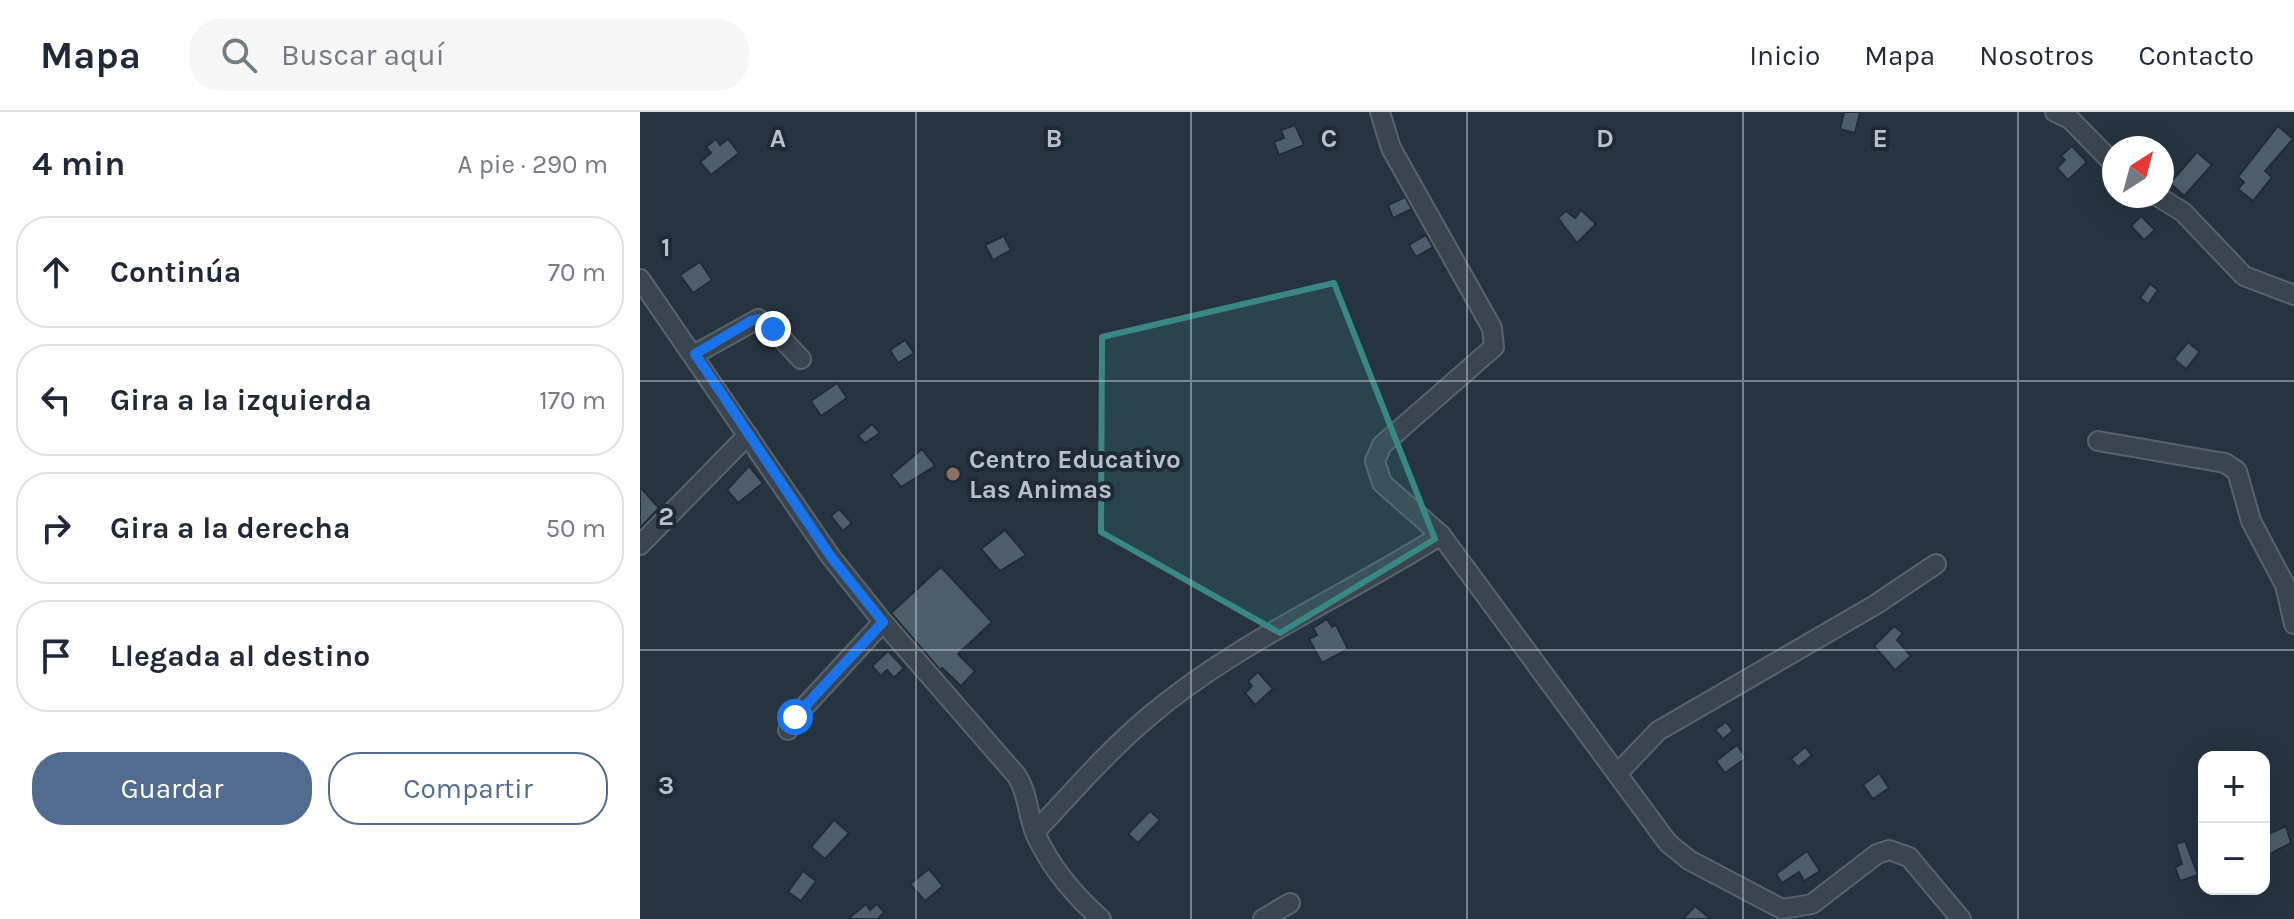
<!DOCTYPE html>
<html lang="es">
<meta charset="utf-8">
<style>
body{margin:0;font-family:Karla,sans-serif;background:#f6f6f7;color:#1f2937}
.controls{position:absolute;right:24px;bottom:24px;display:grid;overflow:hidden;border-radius:16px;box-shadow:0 8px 32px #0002}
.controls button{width:72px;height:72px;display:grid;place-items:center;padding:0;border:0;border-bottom:2px solid #e0e1e3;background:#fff;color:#1f2937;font:40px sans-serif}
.compass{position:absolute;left:1462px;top:24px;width:72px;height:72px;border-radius:50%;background:#fff;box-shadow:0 8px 32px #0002;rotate:36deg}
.stop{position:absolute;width:24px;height:24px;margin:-18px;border:6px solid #1a73e8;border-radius:50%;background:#fff}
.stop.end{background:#1a73e8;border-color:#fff;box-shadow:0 2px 8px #0008}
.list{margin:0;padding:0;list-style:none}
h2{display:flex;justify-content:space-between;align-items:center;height:104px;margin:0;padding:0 32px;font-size:34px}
h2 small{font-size:26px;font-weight:400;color:#747a83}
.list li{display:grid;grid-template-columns:52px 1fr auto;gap:24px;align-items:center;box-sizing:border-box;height:112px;margin:0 16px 16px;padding:0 16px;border:2px solid #e0e1e3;border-radius:32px}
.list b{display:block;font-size:30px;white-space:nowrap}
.list em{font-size:26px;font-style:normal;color:#747a83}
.actions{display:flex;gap:16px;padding:24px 32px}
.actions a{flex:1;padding:18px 0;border:2px solid #516c8e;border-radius:32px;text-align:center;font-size:28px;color:#516c8e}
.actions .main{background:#516c8e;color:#fff}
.icon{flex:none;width:44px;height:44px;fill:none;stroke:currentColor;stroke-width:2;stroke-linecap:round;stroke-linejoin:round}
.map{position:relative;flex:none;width:1654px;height:807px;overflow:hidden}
header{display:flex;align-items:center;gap:48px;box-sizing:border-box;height:112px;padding:0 40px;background:#fff;border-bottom:2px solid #e0e1e3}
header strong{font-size:38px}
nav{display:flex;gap:44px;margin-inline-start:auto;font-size:28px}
.search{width:560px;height:72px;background:#f6f6f7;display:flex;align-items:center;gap:20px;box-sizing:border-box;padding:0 28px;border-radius:32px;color:#747a83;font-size:30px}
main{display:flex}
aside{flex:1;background:#fff}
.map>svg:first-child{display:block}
</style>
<header>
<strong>Mapa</strong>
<div class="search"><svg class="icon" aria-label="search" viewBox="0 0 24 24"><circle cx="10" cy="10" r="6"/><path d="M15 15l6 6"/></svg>Buscar aquí</div>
<nav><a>Inicio</a><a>Mapa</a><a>Nosotros</a><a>Contacto</a></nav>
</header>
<main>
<aside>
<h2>4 min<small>A pie · 290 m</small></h2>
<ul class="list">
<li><svg class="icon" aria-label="ahead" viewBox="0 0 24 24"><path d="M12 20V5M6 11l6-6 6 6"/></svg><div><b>Continúa</b></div><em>70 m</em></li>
<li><svg class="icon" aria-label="left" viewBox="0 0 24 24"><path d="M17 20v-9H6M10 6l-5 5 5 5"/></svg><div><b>Gira a la izquierda</b></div><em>170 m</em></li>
<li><svg class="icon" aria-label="right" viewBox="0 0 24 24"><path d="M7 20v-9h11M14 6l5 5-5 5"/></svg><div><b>Gira a la derecha</b></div><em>50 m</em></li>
<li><svg class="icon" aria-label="arrive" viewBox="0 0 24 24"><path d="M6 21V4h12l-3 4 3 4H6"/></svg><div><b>Llegada al destino</b></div></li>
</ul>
<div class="actions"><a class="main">Guardar</a><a>Compartir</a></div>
</aside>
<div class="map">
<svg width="1654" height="807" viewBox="0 0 1654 807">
<rect width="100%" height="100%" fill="#263341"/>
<g fill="#4f5e6c" stroke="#212c38" stroke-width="2">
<polygon points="1204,0 1220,0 1215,21 1200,17"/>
<polygon points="655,13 664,33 639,43 634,30 644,26 641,18"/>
<polygon points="1638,14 1653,27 1625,59 1632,65 1613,89 1598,77 1604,70 1598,65"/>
<polygon points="76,27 80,33 88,27 99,41 71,63 60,50 71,41 66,35"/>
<polygon points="1432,34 1447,50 1428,68 1417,56 1425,48 1421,44"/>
<polygon points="1557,40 1572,53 1544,84 1530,71"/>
<polygon points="765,85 772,97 753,106 748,93"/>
<polygon points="941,98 956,112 937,131 918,106 926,99 935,106"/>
<polygon points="1501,104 1515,118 1504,128 1491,114"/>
<polygon points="786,123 793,135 776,145 769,133"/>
<polygon points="364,124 371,138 353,148 345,133"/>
<polygon points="60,150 72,168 53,181 40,163"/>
<polygon points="1510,172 1518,178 1508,192 1500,186"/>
<polygon points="265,228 274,241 258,251 250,238"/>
<polygon points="1548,230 1560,240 1546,257 1534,247"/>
<polygon points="197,271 207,286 181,304 171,289"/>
<polygon points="232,312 240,321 225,331 218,324"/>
<polygon points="282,337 295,354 261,375 251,363"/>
<polygon points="109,354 123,371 98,391 87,378"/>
<polygon points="0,375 19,396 0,416"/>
<polygon points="199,397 212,411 203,419 191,404"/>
<polygon points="365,418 386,443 360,459 341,437"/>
<polygon points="301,455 352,510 318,542 335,559 321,574 302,556 300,558 251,501"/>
<polygon points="687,507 692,515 696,513 708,537 682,551 669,527 677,523 673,516"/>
<polygon points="1254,514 1263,521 1257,528 1271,544 1255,558 1234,534"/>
<polygon points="248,539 264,556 254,566 247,558 241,564 232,554"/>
<polygon points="618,560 633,577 615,593 605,581 612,574 608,569"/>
<polygon points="1086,610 1093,619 1083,627 1075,618"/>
<polygon points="1097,633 1106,646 1085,661 1076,649"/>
<polygon points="1165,635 1172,643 1158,655 1151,647"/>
<polygon points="1239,661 1249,676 1233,687 1223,673"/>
<polygon points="510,699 520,708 498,731 488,722"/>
<polygon points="194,708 209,721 185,747 171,735"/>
<polygon points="1646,714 1651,731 1624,745 1624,724"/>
<polygon points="1545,729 1558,763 1540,769 1535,755 1542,752 1536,732"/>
<polygon points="1167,739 1180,759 1164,769 1159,760 1142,771 1136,762"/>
<polygon points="289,757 303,774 285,789 270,772"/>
<polygon points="163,759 176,769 161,789 148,780"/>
<polygon points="226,792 230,798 237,792 244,800 238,807 208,807"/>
<polygon points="1055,794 1071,807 1043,807"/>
</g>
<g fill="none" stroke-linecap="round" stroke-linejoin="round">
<defs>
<g id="minor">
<polyline points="740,0 751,36 852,216 854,235 742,333 735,349 742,371 801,423 1028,731 1049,748 1142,797 1172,792 1237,742 1249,738 1269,745 1321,807"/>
<polyline points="1415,0 1430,7 1474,52"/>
<polyline points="1517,84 1543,100 1604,164 1654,183"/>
<path d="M 0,167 L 191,445 L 243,510 L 377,664 C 389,683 387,703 396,723 C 411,756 434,783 461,807"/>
<polyline points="55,242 118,207 133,217 161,247"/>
<polyline points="1458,329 1585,351 1597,359 1611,409 1645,473 1654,512"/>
<polyline points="0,433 108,323"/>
<polyline points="148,618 155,605 243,510"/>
<polyline points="977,662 1018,619 1235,493 1296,452"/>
<path d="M 395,720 C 431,682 466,641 506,607 C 594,531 704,485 801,423"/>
<polyline points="623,807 650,791"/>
</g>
</defs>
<use href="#minor" stroke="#58636e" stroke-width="22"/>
<use href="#minor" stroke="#3a4550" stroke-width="18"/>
</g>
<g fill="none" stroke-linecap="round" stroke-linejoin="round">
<polyline stroke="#1a73e8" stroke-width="10" points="133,217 118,207 111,209 55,242 191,445 243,510 155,605"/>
</g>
<path fill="#398885" fill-opacity="0.2" stroke="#398885" stroke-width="6" stroke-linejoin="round" d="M 694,171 L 795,427 L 640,521 L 461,420 L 462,225 Z"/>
<path fill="none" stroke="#b7c0cb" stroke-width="2" stroke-opacity="0.55" d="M 276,0 L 276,807M 551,0 L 551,807M 827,0 L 827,807M 1103,0 L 1103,807M 1378,0 L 1378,807M 0,269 L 1654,269M 0,538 L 1654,538"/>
<circle fill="#8d6e63" stroke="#1f2a36" stroke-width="3" cx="313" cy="362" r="8"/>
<g text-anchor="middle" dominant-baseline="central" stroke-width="8" stroke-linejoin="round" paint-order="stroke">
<g font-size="26" font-weight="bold" fill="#b7c0cb" stroke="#1f2a36" text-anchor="start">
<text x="329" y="347">Centro Educativo<tspan x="329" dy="30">Las Animas</tspan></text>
</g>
</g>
<g font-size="26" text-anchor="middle" font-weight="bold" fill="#b7c0cb" stroke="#1f2a36" stroke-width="8" stroke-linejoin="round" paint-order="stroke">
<text x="138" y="35">A</text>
<text x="414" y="35">B</text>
<text x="689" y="35">C</text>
<text x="965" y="35">D</text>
<text x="1240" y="35">E</text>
<text x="26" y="144">1</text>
<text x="26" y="413">2</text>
<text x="26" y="682">3</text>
</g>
</svg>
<div class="controls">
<button>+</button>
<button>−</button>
</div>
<svg class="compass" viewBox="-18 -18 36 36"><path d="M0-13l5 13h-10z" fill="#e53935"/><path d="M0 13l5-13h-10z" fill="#747a83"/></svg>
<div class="stop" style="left:155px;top:605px"></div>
<div class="stop end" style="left:133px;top:217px"></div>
</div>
</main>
